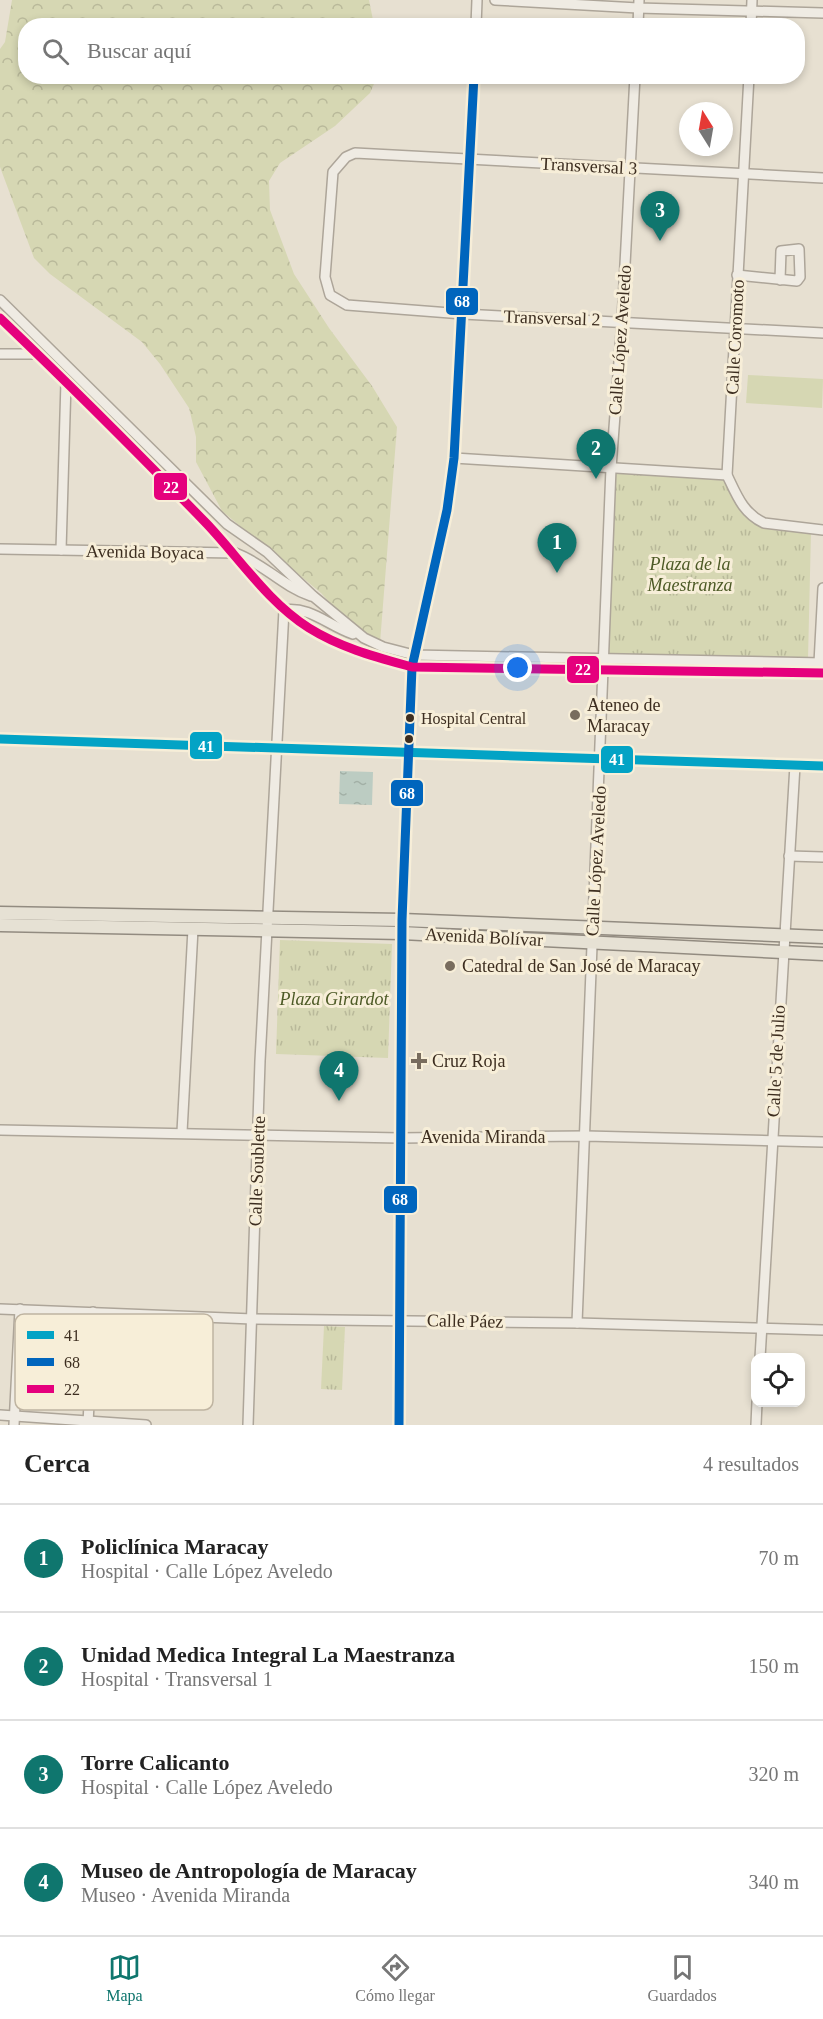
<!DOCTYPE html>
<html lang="es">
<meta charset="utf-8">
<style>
body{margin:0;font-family:"Times New Roman",serif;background:#f2f2f2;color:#222}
.controls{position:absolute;right:18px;bottom:18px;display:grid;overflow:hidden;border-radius:12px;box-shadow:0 3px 9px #0003}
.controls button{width:54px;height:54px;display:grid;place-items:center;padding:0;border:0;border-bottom:2px solid #e0e0e0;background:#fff;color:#222;font:30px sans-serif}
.compass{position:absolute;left:679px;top:102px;width:54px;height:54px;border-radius:50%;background:#fff;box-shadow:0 3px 9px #0003;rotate:349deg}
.you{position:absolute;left:518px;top:668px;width:21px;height:21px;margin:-15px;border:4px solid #fff;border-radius:50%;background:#1a73e8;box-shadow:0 0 0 9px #1a73e833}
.badge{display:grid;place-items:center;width:39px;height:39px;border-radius:50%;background:#0f766e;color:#fff;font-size:20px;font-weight:700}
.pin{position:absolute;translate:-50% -50px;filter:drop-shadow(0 2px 3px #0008)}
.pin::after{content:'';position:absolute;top:32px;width:21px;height:18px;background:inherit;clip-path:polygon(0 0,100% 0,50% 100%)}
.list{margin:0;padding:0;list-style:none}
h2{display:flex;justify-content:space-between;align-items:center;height:78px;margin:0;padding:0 24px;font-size:26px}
h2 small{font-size:20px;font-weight:400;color:#767676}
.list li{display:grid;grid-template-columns:39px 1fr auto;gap:18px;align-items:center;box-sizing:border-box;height:108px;padding:0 24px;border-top:2px solid #e0e0e0}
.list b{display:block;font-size:22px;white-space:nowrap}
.list p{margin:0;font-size:20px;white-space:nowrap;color:#767676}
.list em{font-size:20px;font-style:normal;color:#767676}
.icon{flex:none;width:33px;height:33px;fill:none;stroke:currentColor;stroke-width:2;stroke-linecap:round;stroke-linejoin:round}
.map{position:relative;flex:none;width:823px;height:1425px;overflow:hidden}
.search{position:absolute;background:#fff;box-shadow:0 3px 9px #0003;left:18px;right:18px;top:18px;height:66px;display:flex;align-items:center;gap:15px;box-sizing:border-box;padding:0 21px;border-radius:24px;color:#767676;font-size:22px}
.sheet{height:510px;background:#fff}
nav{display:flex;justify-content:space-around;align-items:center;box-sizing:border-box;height:84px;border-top:2px solid #e0e0e0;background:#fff;font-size:16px;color:#767676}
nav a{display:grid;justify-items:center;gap:3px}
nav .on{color:#0f766e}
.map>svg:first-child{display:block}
</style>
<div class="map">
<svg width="823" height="1425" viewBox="0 0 823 1425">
<defs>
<pattern id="grass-tufts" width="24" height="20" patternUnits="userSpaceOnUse" patternTransform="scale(1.5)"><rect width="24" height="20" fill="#d6d7b3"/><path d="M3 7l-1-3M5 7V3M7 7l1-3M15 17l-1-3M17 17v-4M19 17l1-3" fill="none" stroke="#b9b99a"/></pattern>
<pattern id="forest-crowns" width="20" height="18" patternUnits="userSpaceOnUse" patternTransform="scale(1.5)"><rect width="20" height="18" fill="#d6d7b3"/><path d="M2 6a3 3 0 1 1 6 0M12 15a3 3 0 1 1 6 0" fill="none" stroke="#b9b99a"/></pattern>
<pattern id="water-ripples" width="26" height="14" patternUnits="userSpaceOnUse" patternTransform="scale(1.5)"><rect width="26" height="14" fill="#bcccc2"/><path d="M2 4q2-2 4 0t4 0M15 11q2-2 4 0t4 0" fill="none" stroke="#a2b0a6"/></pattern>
</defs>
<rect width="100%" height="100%" fill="#e7e0d1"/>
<g fill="url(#grass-tufts)">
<path d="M 613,471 L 725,479 C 746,530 762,521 811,532 L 808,659 L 607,654 Z"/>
<polygon points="280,940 392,944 388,1058 276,1054"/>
<polygon points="324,1326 345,1327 342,1390 321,1389"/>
</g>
<polygon fill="url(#forest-crowns)" points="12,0 369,0 374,25 26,26 26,76 377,77 370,93 335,126 280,163 269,181 270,210 294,274 329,328 372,386 397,427 380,643 360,636 321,593 222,511 196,462 196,437 189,408 160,364 142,342 50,274 34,258 0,167 0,49 5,42"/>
<polygon fill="#d6d7b3" points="748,375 823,379 822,408 746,403"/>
<polygon fill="url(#water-ripples)" points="340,771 373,772 372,805 339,804"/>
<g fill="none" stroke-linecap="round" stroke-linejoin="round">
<defs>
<g id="minor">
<polyline points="495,0 638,8 823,13"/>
<polyline points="476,26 477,0"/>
<polyline points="638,26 639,0"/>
<polyline points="751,26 752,0"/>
<path d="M 749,76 L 727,475 C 737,496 743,513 764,523 L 823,530"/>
<polyline points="823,178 355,153 346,157 333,172 325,277 330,295 347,305 463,314 823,333"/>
<polyline points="737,275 797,281 800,277 799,249 781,251 780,280"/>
<polyline points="0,300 227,524 267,552 313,596 364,638 383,647 414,655 823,663"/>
<path d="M 0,318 C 70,385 139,454 207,524 C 240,559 268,602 309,628 C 341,648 376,657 412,667 L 823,673"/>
<polyline points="0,354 38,354"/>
<polyline points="454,458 727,475"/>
<path d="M 0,549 L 235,553 C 263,563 282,586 311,596"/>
<polyline points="61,550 66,382"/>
<polyline points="819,663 823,588"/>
<polyline points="0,739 823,766"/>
<polyline points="789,856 823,857"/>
<polyline points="0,1130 399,1138 586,1136 823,1142"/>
<polyline points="182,1132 193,929"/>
<polyline points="0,1309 253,1319 577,1323 823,1330"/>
<polyline points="577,1323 611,468 622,321 635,76"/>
<polyline points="760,1358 795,765"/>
<polyline points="0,1415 146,1425"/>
<polyline points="14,1425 20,1309"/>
<polyline points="88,1425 93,1312"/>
<path d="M 248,1425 L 260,1061 L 284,610 C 310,606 329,626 353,634"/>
<polyline points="399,1425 402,920 412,667 447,510 454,458 474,76"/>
<polyline points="756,1425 757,1402"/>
</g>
<g id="major">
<polyline points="0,913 402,920 823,937"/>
<polyline points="0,925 402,933 823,954"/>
</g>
</defs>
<use href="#minor" stroke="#ada599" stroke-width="12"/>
<use href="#major" stroke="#928b80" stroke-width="15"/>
<use href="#minor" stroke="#efebe3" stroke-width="9"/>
<use href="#major" stroke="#e6e1d4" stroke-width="12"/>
<defs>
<polyline id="bus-1" points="0,739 823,766"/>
<polyline id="bus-2" points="399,1425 402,920 412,667 447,510 454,458 474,76"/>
<path id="bus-3" d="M 0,318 C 70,385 139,454 207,524 C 240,559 268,602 309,628 C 341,648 376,657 412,667 L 823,673"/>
</defs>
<use href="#bus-1" stroke="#f7eed8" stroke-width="14"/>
<use href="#bus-2" stroke="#f7eed8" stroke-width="14"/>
<use href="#bus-3" stroke="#f7eed8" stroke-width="14"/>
<use href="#bus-1" stroke="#03a3c5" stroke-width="9"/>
<use href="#bus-2" stroke="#0065bd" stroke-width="9"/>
<use href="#bus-3" stroke="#e5007d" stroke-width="9"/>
</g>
<g fill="#786c5e" stroke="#f7eed8" stroke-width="2">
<circle cx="575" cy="715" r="6"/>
<circle cx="450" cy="966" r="6"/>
<path d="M416 1052h6v6h6v6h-6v6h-6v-6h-6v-6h6z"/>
</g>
<g fill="#3d2e20" stroke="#f7eed8" stroke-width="2">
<circle cx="410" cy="718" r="5"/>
<circle cx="409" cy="739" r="5"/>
</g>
<g text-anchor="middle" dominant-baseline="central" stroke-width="6" stroke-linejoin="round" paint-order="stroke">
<g font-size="16" fill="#3d2e20" stroke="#f7eed8" text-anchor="start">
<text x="421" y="718">Hospital Central</text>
</g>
<g font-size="18" fill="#3d2e20" stroke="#f7eed8">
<text transform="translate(589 166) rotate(3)">Transversal 3</text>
<text transform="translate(552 318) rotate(2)">Transversal 2</text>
<text transform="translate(735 337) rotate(-87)">Calle Coromoto</text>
<text transform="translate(620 340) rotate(-86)">Calle López Aveledo</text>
<text transform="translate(145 552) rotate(1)">Avenida Boyaca</text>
<text transform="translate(596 861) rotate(-87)">Calle López Aveledo</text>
<text transform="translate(484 937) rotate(3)">Avenida Bolívar</text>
<text transform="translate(776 1061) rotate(-87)">Calle 5 de Julio</text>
<text x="483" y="1137">Avenida Miranda</text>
<text transform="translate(257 1171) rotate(-88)">Calle Soublette</text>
<text transform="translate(465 1321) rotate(1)">Calle Páez</text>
</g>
<g font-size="18" font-style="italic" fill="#4d5a26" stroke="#f7eed8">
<text x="690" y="564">Plaza de la<tspan x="690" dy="21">Maestranza</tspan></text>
<text x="334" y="999">Plaza Girardot</text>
</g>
<g font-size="18" fill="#3d2e20" stroke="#f7eed8" text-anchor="start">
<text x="587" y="705">Ateneo de<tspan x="587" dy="21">Maracay</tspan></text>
<text x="462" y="966">Catedral de San José de Maracay</text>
<text x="432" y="1061">Cruz Roja</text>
</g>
</g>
<rect x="15" y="1314" width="198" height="96" rx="9" fill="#f7eed8" stroke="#bfb4a1" stroke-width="1.5"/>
<rect x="27" y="1331" width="27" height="8" fill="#03a3c5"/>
<rect x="27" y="1358" width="27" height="8" fill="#0065bd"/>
<rect x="27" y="1385" width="27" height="8" fill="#e5007d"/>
<g font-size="16" fill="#3d2e20">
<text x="64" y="1341">41</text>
<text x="64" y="1368">68</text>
<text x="64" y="1395">22</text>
</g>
<g stroke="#f7eed8" stroke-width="2">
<rect x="445" y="287" width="34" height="29" rx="6" fill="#0065bd"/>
<rect x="153" y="472" width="35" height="29" rx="6" fill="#e5007d"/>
<rect x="566" y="655" width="34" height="29" rx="6" fill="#e5007d"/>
<rect x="189" y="731" width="34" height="29" rx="6" fill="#03a3c5"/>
<rect x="600" y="745" width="34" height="29" rx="6" fill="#03a3c5"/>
<rect x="390" y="779" width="34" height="28" rx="6" fill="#0065bd"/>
<rect x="383" y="1185" width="35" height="29" rx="6" fill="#0065bd"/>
</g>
<g font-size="16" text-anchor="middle" font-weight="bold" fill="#fff">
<text x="462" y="307">68</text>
<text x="171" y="493">22</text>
<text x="583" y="675">22</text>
<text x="206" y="752">41</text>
<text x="617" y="765">41</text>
<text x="407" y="799">68</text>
<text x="400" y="1205">68</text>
</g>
</svg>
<div class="controls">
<button><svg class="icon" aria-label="locate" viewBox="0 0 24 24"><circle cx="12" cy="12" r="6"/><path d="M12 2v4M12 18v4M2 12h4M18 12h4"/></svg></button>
</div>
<svg class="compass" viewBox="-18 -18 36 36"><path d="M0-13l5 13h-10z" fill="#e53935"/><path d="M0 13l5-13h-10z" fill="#767676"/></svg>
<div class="you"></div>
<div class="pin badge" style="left:557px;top:573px">1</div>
<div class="pin badge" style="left:596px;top:479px">2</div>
<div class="pin badge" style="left:660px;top:241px">3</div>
<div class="pin badge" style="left:339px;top:1101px">4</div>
<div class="search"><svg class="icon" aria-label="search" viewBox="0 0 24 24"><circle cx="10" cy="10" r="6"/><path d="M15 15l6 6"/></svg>Buscar aquí</div>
</div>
<section class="sheet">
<h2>Cerca<small>4 resultados</small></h2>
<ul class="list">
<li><span class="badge">1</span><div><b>Policlínica Maracay</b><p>Hospital · Calle López Aveledo</p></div><em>70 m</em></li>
<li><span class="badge">2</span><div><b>Unidad Medica Integral La Maestranza</b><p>Hospital · Transversal 1</p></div><em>150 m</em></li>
<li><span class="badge">3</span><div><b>Torre Calicanto</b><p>Hospital · Calle López Aveledo</p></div><em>320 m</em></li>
<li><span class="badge">4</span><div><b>Museo de Antropología de Maracay</b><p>Museo · Avenida Miranda</p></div><em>340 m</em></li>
</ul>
</section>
<nav>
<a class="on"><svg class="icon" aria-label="map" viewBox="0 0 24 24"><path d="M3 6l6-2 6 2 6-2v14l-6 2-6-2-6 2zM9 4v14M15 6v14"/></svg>Mapa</a>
<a><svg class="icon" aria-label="directions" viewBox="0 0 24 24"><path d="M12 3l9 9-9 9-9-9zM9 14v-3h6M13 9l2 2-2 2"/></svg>Cómo llegar</a>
<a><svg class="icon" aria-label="saved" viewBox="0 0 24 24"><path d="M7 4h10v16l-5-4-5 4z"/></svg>Guardados</a>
</nav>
